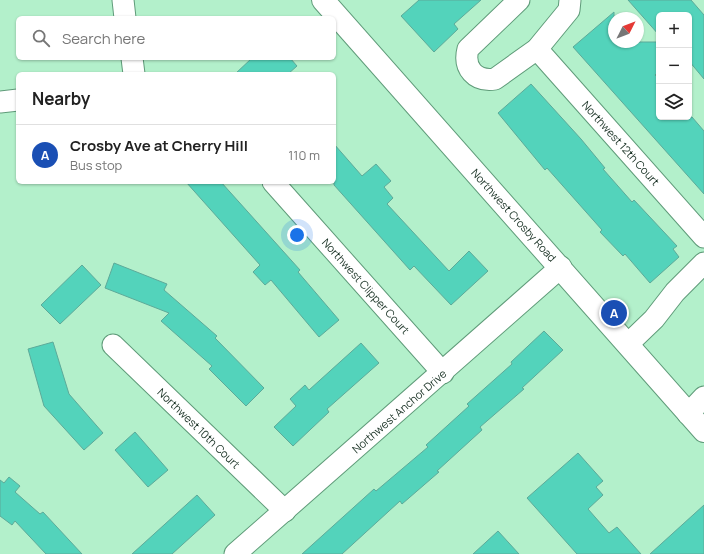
<!DOCTYPE html>
<meta charset="utf-8">
<style>
body{margin:0;font-family:Manrope,sans-serif;background:#f6f6f6;color:#222}
.controls{position:absolute;right:12px;top:12px;display:grid;overflow:hidden;border-radius:6px;box-shadow:0 1px 3px #0004}
.controls button{width:36px;height:36px;display:grid;place-items:center;padding:0;border:0;border-bottom:1px solid #e0e0e0;background:#fff;color:#222;font:20px sans-serif}
.compass{position:absolute;left:608px;top:12px;width:36px;height:36px;border-radius:50%;background:#fff;box-shadow:0 1px 3px #0004;rotate:48deg}
.you{position:absolute;left:297px;top:235px;width:14px;height:14px;margin:-10px;border:3px solid #fff;border-radius:50%;background:#1a73e8;box-shadow:0 0 0 6px #1a73e833}
.badge{display:grid;place-items:center;width:26px;height:26px;border-radius:50%;background:#be4aa2;color:#fff;font-size:13px;font-weight:700}
.pin{position:absolute;translate:-50% -50%;border:2px solid #fff;box-shadow:0 1px 4px #0006}
.list{margin:0;padding:0;list-style:none}
h2{display:flex;justify-content:space-between;align-items:center;height:52px;margin:0;padding:0 16px;font-size:17px}
h2 small{font-size:13px;font-weight:400;color:#767676}
.list li{display:grid;grid-template-columns:26px 1fr auto;gap:12px;align-items:center;box-sizing:border-box;height:60px;padding:0 16px;border-top:1px solid #e0e0e0}
.list b{display:block;font-size:15px;white-space:nowrap}
.list p{margin:0;font-size:13px;white-space:nowrap;color:#767676}
.list em{font-size:13px;font-style:normal;color:#767676}
.icon{flex:none;width:22px;height:22px;fill:none;stroke:currentColor;stroke-width:2;stroke-linecap:round;stroke-linejoin:round}
.map{position:relative;flex:none;width:704px;height:554px;overflow:hidden}
.search{position:absolute;background:#fff;box-shadow:0 1px 3px #0004;left:16px;top:16px;width:320px;height:44px;display:flex;align-items:center;gap:10px;box-sizing:border-box;padding:0 14px;border-radius:6px;color:#767676;font-size:15px}
.panel{position:absolute;background:#fff;box-shadow:0 1px 3px #0004;left:16px;top:72px;width:320px;height:112px;border-radius:6px}
.map>svg:first-child{display:block}
</style>
<div class="map">
<svg width="704" height="554" viewBox="0 0 704 554">
<rect width="100%" height="100%" fill="#b3f0cb"/>
<g fill="#53d3bb" stroke="#5daa99">
<polygon points="419,0 481,0 454,24 458,29 434,52 401,16"/>
<polygon points="628,0 691,0 704,15 704,79 689,61 689,15 659,15 659,35"/>
<polygon points="614,12 614,42 659,42 659,71 655,75 659,79 659,117 692,117 704,131 704,194 573,47"/>
<polygon points="252,58 290,58 297,66 288,74 235,74"/>
<polygon points="531,84 581,139 605,168 603,169 632,202 634,200 677,246 673,249 679,257 650,283 625,254 623,256 600,232 602,230 547,168 545,170 498,113"/>
<polygon points="334,144 362,176 376,164 391,181 384,187 393,198 387,204 449,271 469,251 488,271 451,305 414,266 410,270 334,185"/>
<polygon points="186,182 221,182 300,270 298,272 339,320 319,337 271,280 265,285 253,272 260,265"/>
<polygon points="114,263 167,284 164,290 217,336 215,338 264,388 246,406 209,369 212,366 161,321 169,313 105,288"/>
<polygon points="82,265 101,285 60,324 41,305"/>
<polygon points="544,331 563,350 522,388 524,389 480,427 482,430 437,471 439,472 402,504 400,501 342,554 302,554 374,489 376,491 428,447 426,445 469,406 467,404 512,364 511,362"/>
<polygon points="53,342 69,394 103,433 84,450 44,406 28,349"/>
<polygon points="361,343 379,363 327,409 329,412 293,446 274,427 296,406 290,399 305,385 309,390"/>
<polygon points="135,432 168,470 148,487 115,450"/>
<polygon points="578,453 603,481 596,487 603,495 588,509 609,533 617,527 641,554 577,554 527,498"/>
<polygon points="9,477 20,486 15,492 40,514 43,512 82,554 46,554 15,521 12,525 0,516 0,480 4,483"/>
<polygon points="197,495 215,515 172,554 132,554"/>
<polygon points="704,505 704,554 650,554"/>
<polygon points="498,531 519,554 473,554"/>
</g>
<g fill="none" stroke-linecap="round" stroke-linejoin="round">
<defs>
<g id="minor">
<polyline points="123,0 125,18"/>
<path d="M 519,0 L 468,49 C 463,68 475,82 495,79 L 537,49 L 569,10 L 570,0"/>
<polyline points="537,49 704,237"/>
<polyline points="132,58 134,74"/>
<polyline points="0,102 18,100"/>
<polyline points="273,182 443,373"/>
<polyline points="628,344 654,319 675,292 704,263"/>
<polyline points="113,345 285,511"/>
<polyline points="688,414 704,397"/>
<polyline points="235,554 561,267"/>
</g>
<polyline id="tertiary" points="323,0 704,431"/>
</defs>
<use href="#minor" stroke="#5f9b79" stroke-width="23"/>
<use href="#tertiary" stroke="#5f9b79" stroke-width="24"/>
<use href="#minor" stroke="#fff" stroke-width="21"/>
<use href="#tertiary" stroke="#fff" stroke-width="22"/>
</g>
<g text-anchor="middle" dominant-baseline="central" stroke-width="3" stroke-linejoin="round" paint-order="stroke">
<g font-size="11" fill="#1b3326" stroke="#fff">
<text transform="translate(621 143) rotate(48)">Northwest 12th Court</text>
<text transform="translate(514 215) rotate(48)">Northwest Crosby Road</text>
<text transform="translate(366 286) rotate(48)">Northwest Clipper Court</text>
<text transform="translate(399 411) rotate(-41)">Northwest Anchor Drive</text>
<text transform="translate(199 428) rotate(44)">Northwest 10th Court</text>
</g>
</g>
</svg>
<div class="controls">
<button>+</button>
<button>−</button>
<button><svg class="icon" aria-label="layers" viewBox="0 0 24 24"><path d="M12 4l9 5-9 5-9-5zM3 14l9 5 9-5"/></svg></button>
</div>
<svg class="compass" viewBox="-18 -18 36 36"><path d="M0-13l5 13h-10z" fill="#e53935"/><path d="M0 13l5-13h-10z" fill="#767676"/></svg>
<div class="you"></div>
<div class="pin badge" style="left:614px;top:313px;background:#1a4fb4">A</div>
<div class="search"><svg class="icon" aria-label="search" viewBox="0 0 24 24"><circle cx="10" cy="10" r="6"/><path d="M15 15l6 6"/></svg>Search here</div>
<section class="panel">
<h2>Nearby<small></small></h2>
<ul class="list">
<li><span class="badge" style="background:#1a4fb4">A</span><div><b>Crosby Ave at Cherry Hill</b><p>Bus stop</p></div><em>110 m</em></li>
</ul>
</section>
</div>
